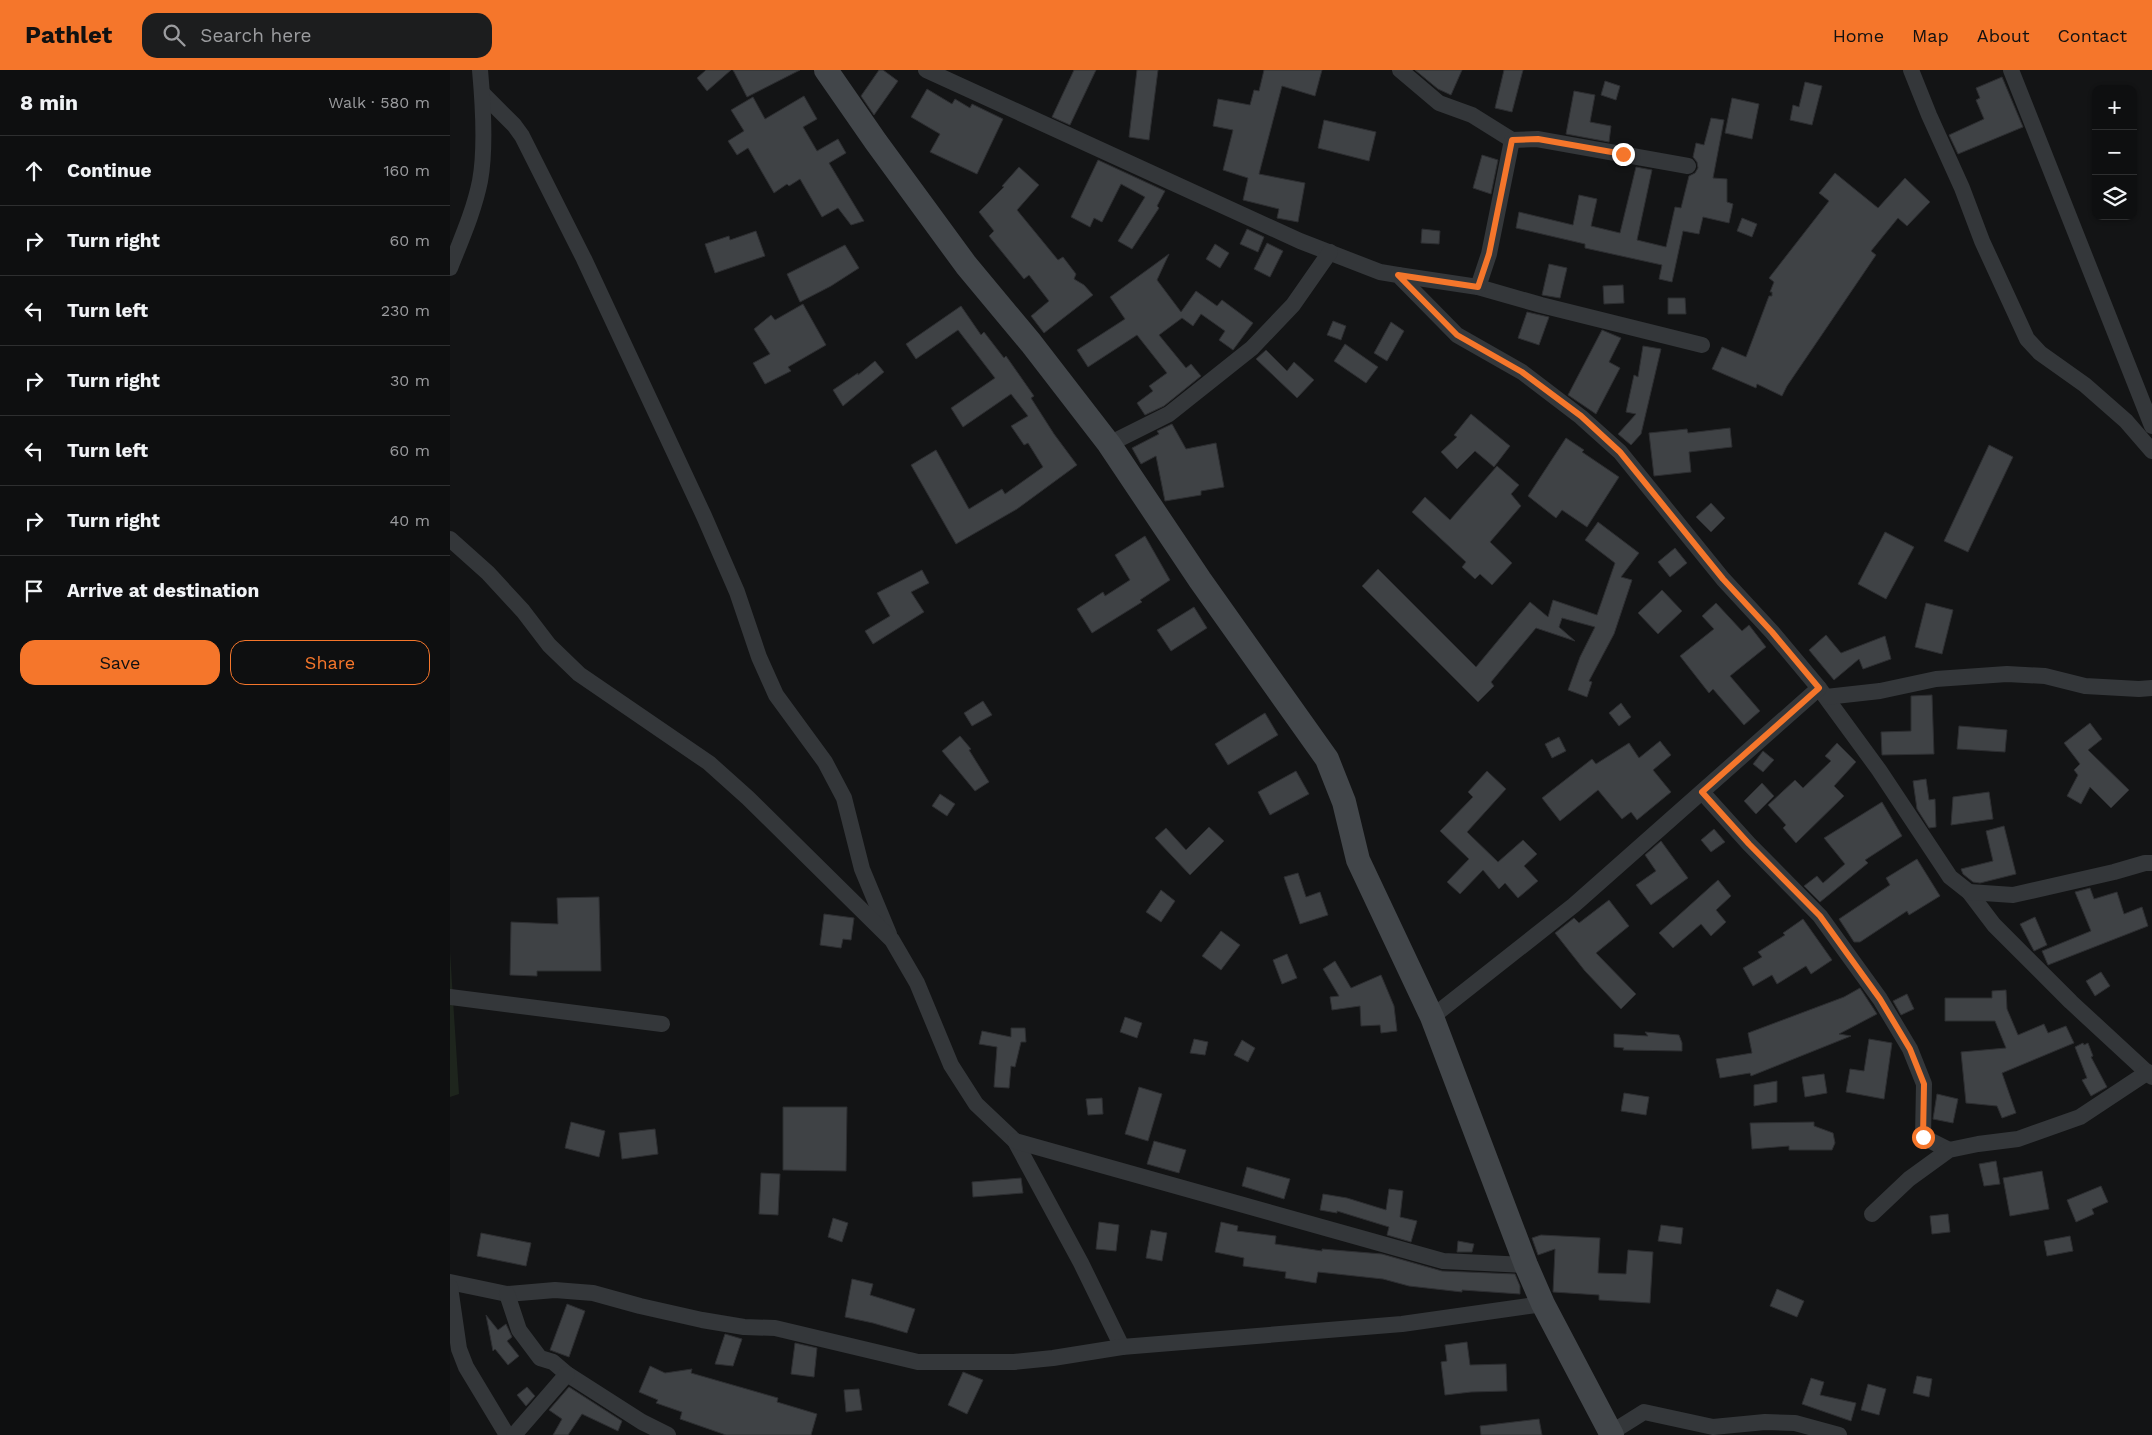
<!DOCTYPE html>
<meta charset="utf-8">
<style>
body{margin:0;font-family:"Work Sans",sans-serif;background:#1c1d1e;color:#f1f3f6}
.controls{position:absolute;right:15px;top:15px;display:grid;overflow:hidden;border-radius:10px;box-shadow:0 1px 4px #0004}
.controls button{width:45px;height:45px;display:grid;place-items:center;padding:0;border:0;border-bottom:1px solid #2e2f30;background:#0e0f10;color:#f1f3f6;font:25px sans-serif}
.stop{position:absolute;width:15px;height:15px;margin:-11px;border:4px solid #f5762b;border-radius:50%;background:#fff}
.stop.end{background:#f5762b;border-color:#fff;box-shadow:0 1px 5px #0008}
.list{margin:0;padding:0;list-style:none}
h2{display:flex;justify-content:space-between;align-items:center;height:65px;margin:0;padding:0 20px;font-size:21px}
h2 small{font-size:16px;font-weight:400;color:#9b9c9f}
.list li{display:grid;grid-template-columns:32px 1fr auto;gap:15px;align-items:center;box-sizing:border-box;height:70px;padding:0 20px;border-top:1px solid #2e2f30}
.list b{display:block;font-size:19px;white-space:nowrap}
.list em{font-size:16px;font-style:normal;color:#9b9c9f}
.actions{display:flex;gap:10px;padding:15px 20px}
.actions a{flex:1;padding:11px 0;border:1px solid #f5762b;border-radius:15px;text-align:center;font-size:18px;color:#f5762b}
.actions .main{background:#f5762b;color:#111}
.icon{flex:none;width:28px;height:28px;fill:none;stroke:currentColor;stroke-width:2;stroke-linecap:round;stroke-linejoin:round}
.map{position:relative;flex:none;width:1702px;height:1365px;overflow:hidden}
header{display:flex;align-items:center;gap:30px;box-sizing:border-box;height:70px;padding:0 25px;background:#f5762b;color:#111}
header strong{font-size:24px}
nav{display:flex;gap:28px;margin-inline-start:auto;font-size:18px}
.search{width:350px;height:45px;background:#1c1d1e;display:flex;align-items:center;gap:12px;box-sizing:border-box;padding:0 18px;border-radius:15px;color:#9b9c9f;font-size:19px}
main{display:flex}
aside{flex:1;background:#0e0f10}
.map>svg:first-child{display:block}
</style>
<header>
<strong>Pathlet</strong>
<div class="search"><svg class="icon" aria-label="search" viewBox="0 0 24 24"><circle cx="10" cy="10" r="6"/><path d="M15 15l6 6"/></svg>Search here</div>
<nav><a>Home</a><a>Map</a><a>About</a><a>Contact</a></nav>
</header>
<main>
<aside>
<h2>8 min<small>Walk · 580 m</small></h2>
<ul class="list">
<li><svg class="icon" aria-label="ahead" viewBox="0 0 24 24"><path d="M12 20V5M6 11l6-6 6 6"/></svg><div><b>Continue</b></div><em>160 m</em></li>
<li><svg class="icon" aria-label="right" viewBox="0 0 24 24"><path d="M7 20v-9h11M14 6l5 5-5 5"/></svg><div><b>Turn right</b></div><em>60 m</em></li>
<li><svg class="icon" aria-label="left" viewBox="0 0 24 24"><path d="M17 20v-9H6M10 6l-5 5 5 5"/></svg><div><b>Turn left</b></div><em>230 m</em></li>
<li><svg class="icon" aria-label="right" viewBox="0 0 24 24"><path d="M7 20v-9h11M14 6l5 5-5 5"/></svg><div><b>Turn right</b></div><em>30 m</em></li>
<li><svg class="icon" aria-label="left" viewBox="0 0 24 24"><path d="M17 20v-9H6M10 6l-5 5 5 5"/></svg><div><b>Turn left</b></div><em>60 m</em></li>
<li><svg class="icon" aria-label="right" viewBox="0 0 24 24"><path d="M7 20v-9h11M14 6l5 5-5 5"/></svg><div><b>Turn right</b></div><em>40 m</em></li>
<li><svg class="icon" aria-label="arrive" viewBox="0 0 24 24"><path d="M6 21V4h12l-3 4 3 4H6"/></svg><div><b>Arrive at destination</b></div></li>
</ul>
<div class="actions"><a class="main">Save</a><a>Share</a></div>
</aside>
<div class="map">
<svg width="1702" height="1365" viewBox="0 0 1702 1365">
<rect width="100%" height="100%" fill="#131415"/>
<polygon fill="#1e251d" points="0,881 9,1024 0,1027"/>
<g fill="#3f4245" stroke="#2d2e31">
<polygon points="256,0 281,0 257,21 247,8"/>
<polygon points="283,0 350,0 297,27"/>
<polygon points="429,0 433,0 448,11 424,45 411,26"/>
<polygon points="624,0 646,0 620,55 602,47"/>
<polygon points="687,0 708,0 699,70 679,67"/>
<polygon points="814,0 872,0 865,26 832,16 809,104 855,113 848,152 827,148 829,139 793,130 798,108 773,100 783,60 763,56 768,29 800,35 804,20 809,21"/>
<polygon points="965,0 1012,0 1001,25 988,19"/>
<polygon points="1054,0 1073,0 1062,42 1045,38"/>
<polygon points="1552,7 1573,57 1508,84 1499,65 1534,49 1526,30 1530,28 1526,18"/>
<polygon points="1155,11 1170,16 1166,30 1151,25"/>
<polygon points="1355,12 1372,16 1362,55 1340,50 1343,35 1349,37"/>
<polygon points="477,19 502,34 505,29 520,38 522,34 553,49 527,104 480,82 490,64 461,47"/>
<polygon points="1124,21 1145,25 1140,52 1161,56 1159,72 1116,64"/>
<polygon points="354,26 367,49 353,57 367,81 388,69 396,83 379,93 414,151 401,155 388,138 372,147 350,109 339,116 337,114 324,123 298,78 287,85 278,71 294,61 281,40 303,27 315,49"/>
<polygon points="1282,28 1309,34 1302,69 1275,63"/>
<polygon points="1261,48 1274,50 1263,108 1277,109 1277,132 1283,134 1279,153 1253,147 1249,164 1233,161 1222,212 1209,209 1212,195 1135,178 1135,174 1066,158 1069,142 1123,155 1129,125 1147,129 1141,156 1170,163 1186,97 1202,100 1187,170 1216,177 1225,137 1231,138 1239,106 1245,103 1248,98 1247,92 1243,87 1246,73 1254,75"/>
<polygon points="874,50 926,62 919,91 868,78"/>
<polygon points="1032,85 1048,90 1041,124 1023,118"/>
<polygon points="648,90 715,121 707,136 709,138 682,179 668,171 695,127 671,114 652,152 644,148 640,157 621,147"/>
<polygon points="569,97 589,115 567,140 608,190 613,187 626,204 624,209 634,215 643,225 594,263 581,246 599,231 579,205 574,209 539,166 544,161 529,142 554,117 552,116"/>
<polygon points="1385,103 1428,138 1455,108 1480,132 1457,156 1448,148 1421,181 1426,185 1337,316 1332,326 1307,314 1306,318 1262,299 1272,277 1296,287 1319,226 1322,226 1322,222 1320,222 1324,212 1319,208 1379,131 1369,123"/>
<polygon points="1292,148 1307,154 1302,167 1287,161"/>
<polygon points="797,159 814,167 808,182 790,174"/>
<polygon points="972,159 990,161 989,174 971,173"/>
<polygon points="306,161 315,186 265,203 255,174 279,166 280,170"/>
<polygon points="817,173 833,181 820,207 804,199"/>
<polygon points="765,174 779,183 770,198 756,189"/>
<polygon points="395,175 409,198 381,216 350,232 337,204"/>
<polygon points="719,184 707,210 731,242 746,221 767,236 772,230 803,253 783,280 769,270 775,261 751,244 743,256 732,248 709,265 736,298 741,294 751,306 714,336 695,345 687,333 703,321 699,316 717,303 687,265 638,297 627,280 675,249 660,227"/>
<polygon points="1099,194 1117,198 1110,228 1092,225"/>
<polygon points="1173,215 1174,233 1154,234 1153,216"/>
<polygon points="1218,228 1235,228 1236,244 1218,244"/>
<polygon points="353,234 376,275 338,297 341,301 315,314 303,293 320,284 304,259 321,245 325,250"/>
<polygon points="511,236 531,265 534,262 554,288 556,286 584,326 581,328 604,364 627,395 567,439 506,474 461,395 486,380 519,439 552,419 555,424 593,397 578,373 574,375 561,356 578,346 561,324 513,357 501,338 545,308 508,260 466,289 456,274"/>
<polygon points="1077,242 1099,247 1089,275 1068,268"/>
<polygon points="883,251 896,256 891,270 877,265"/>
<polygon points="941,252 954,261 937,291 924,283"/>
<polygon points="1152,260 1171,268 1159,292 1170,298 1146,344 1118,325"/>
<polygon points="895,274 928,297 916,313 884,291"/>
<polygon points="1193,276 1211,279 1191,364 1181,375 1168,364 1186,344 1176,342 1184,305 1188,307"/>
<polygon points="816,280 837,301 844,292 864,310 847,328 806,289"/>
<polygon points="425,291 434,302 393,336 383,320 408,303 408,305"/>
<polygon points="1021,344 1060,376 1044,397 1025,381 1007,399 991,382 1007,367 1004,365"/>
<polygon points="722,354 736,379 766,373 774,417 751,421 751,425 715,431 706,386 691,394 682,378 709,364 707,361"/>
<polygon points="1280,358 1282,377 1239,382 1241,402 1204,406 1199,363 1237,359 1238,363"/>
<polygon points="1116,368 1134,380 1132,382 1169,407 1137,457 1112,440 1106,448 1078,426"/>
<polygon points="1539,375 1563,387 1518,482 1494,471"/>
<polygon points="1047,396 1069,415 1061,424 1071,436 1040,472 1062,493 1042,515 1030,504 1025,509 1012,497 1016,492 962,442 975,427 1000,450"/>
<polygon points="1261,433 1275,448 1261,462 1246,447"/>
<polygon points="1148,452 1189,483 1171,507 1182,510 1164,564 1139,611 1142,612 1137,627 1118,620 1130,587 1145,557 1112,548 1109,557 1125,571 1086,558 1041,612 1044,616 1028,632 912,516 928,499 1026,597 1080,532 1098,547 1103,530 1147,545 1165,493 1135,470"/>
<polygon points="1435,462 1464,477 1436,529 1408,514"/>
<polygon points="695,466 720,510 690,530 692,532 642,563 627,539 653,522 655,526 680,510 665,485"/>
<polygon points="1225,478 1237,493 1220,507 1208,492"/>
<polygon points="472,500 479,513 461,522 474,542 423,574 415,561 440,546 427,523"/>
<polygon points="1212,520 1232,541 1208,564 1188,543"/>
<polygon points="1266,533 1292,561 1299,555 1316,577 1280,606 1310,641 1294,655 1263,619 1259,623 1230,586 1264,559 1252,546"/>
<polygon points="1476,533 1503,540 1492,584 1465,577"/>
<polygon points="744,537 757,558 721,581 707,560"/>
<polygon points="1376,565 1391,583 1435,566 1441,589 1413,599 1409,589 1384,610 1359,580"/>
<polygon points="1482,625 1484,684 1432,685 1431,662 1461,661 1461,626"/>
<polygon points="533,631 542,645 522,656 514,643"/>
<polygon points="1171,633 1181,647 1169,656 1159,643"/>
<polygon points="815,643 828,665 778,695 765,674"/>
<polygon points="1640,653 1652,669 1638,680 1679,720 1661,738 1640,717 1631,734 1617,726 1628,705 1624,700 1630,694 1614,673"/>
<polygon points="1509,656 1557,660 1555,682 1507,679"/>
<polygon points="510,666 521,679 519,680 539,712 525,721 492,681"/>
<polygon points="1109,667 1116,681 1102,688 1095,674"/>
<polygon points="1210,671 1221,685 1203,700 1221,722 1187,750 1181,742 1172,749 1148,720 1110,751 1092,728 1142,689 1146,694 1179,673 1189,688"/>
<polygon points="1387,673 1406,692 1384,716 1394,726 1346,773 1333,758 1336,755 1318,735 1345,710 1353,718 1381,691 1375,686"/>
<polygon points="1313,681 1324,690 1313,702 1303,694"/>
<polygon points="846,701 859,724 820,745 808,722"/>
<polygon points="1037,701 1056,719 1017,762 1048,792 1073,770 1087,784 1074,796 1088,811 1068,828 1055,813 1049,819 1033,800 1010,824 997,812 1019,789 990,761 1023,727 1018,722"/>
<polygon points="1476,709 1479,730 1485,729 1486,757 1479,758 1467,739 1463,711"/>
<polygon points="1312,713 1324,726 1306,744 1294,731"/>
<polygon points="1539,722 1543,749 1501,755 1503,727"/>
<polygon points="490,724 505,734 497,746 482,736"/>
<polygon points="1432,732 1452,766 1415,790 1418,793 1370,832 1354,816 1367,806 1373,813 1395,794 1374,768"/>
<polygon points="1554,756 1566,804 1530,813 1523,812 1513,804 1511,799 1543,791 1536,761"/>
<polygon points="759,757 774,771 740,805 705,768 716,758 736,780"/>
<polygon points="1264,759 1275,772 1261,782 1251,770"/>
<polygon points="1211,771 1238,808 1201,835 1186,815 1206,801 1195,785"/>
<polygon points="1467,789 1490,826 1459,845 1457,841 1410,872 1404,872 1389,849 1440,815 1436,808"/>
<polygon points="848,803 856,827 870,822 878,845 850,854 834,807"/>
<polygon points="1268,810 1281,826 1266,840 1276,852 1261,866 1251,854 1223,878 1209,863"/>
<polygon points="1640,818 1644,829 1667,822 1674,844 1692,837 1698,856 1598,895 1592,881 1641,861 1625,822"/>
<polygon points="711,820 725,831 711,852 696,842"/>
<polygon points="149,827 151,901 87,901 87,906 60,905 61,852 108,854 107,828"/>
<polygon points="1159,830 1179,856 1146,883 1186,924 1171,939 1135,901 1105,863 1124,848 1129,853"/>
<polygon points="374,844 404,848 401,870 393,869 391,878 370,875"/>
<polygon points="1585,847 1597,875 1584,881 1570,854"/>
<polygon points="1353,849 1382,890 1361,904 1356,896 1327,914 1322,905 1303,916 1293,898 1312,887 1308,882 1335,865 1333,863"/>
<polygon points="771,861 790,875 771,900 752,886"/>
<polygon points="837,884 847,908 832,914 823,890"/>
<polygon points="885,891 901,918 931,905 944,936 947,961 931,963 930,955 911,956 910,936 882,940 880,927 889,926 873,899"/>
<polygon points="1651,902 1660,916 1645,926 1636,911"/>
<polygon points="1410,918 1427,944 1389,964 1401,966 1301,1006 1300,1003 1270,1008 1266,989 1302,983 1298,963 1394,927"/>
<polygon points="1556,920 1557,939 1568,965 1594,954 1598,963 1616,956 1624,973 1552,1003 1566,1043 1552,1048 1547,1036 1516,1033 1511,982 1556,978 1545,951 1495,951 1495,928 1542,928 1542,921"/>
<polygon points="1457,924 1464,939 1451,945 1443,931"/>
<polygon points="675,947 692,953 687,968 670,962"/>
<polygon points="561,958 575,958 576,972 571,972 565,997 561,996 559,1018 544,1017 547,977 529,974 532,961 561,967"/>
<polygon points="1195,962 1229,965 1232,973 1232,981 1173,980 1174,978 1164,977 1164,964 1198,966"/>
<polygon points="744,969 758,972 755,985 740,983"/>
<polygon points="1419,969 1442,973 1434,1029 1396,1022 1400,999 1414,1001"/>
<polygon points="792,970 805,978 798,992 784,985"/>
<polygon points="1633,973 1634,975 1638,973 1643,986 1641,987 1657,1017 1641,1026 1632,1010 1637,1008 1625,977"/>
<polygon points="1374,1004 1377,1023 1355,1027 1352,1007"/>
<polygon points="1327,1011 1327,1032 1304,1036 1304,1015"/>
<polygon points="689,1017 712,1024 698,1071 675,1064"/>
<polygon points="1174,1023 1199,1027 1196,1045 1171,1041"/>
<polygon points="1487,1024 1508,1029 1503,1053 1483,1049"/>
<polygon points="652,1028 653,1044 638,1045 636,1029"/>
<polygon points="333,1037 397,1037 396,1101 333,1100"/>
<polygon points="121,1052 155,1061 149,1087 115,1078"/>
<polygon points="1364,1052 1364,1056 1383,1063 1385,1073 1382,1080 1339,1080 1339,1076 1302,1079 1300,1053"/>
<polygon points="205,1059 208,1084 172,1089 169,1063"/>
<polygon points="704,1071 736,1080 729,1103 697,1094"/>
<polygon points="1546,1091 1550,1114 1534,1116 1529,1094"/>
<polygon points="797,1097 840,1109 834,1129 792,1116"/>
<polygon points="1592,1101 1599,1139 1560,1146 1553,1108"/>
<polygon points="311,1103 330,1104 328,1145 309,1144"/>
<polygon points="571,1108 573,1123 523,1127 522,1112"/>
<polygon points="1651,1116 1658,1132 1642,1139 1644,1144 1626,1152 1617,1130"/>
<polygon points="939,1119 953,1121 950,1147 967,1151 961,1172 937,1165 939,1157 887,1141 887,1143 870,1140 873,1124 897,1128 936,1140"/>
<polygon points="1498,1144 1500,1162 1482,1164 1480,1146"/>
<polygon points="383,1148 398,1153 392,1172 378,1167"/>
<polygon points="649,1152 669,1155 666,1181 646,1179"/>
<polygon points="771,1152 788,1156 787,1161 826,1166 825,1174 872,1181 872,1179 932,1184 992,1201 1065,1204 1070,1216 1070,1224 1012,1220 1012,1222 959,1216 933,1209 868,1202 866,1213 835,1208 836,1202 793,1196 794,1188 765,1182"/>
<polygon points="1211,1155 1233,1158 1231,1174 1208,1171"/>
<polygon points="701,1160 717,1163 712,1191 696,1188"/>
<polygon points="31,1163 81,1173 76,1196 27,1186"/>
<polygon points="1091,1165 1150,1168 1148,1203 1176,1204 1178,1180 1203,1182 1200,1233 1149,1230 1149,1225 1103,1222 1105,1179 1088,1185 1082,1168"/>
<polygon points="1620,1166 1623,1181 1597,1186 1594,1171"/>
<polygon points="1008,1171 1024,1174 1022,1182 1007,1182"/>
<polygon points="402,1209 423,1214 420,1225 465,1239 457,1263 423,1253 395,1247"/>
<polygon points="1327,1219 1354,1231 1347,1247 1320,1236"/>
<polygon points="117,1234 135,1241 119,1287 100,1280"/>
<polygon points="36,1245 48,1260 56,1254 62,1267 57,1271 69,1286 58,1295 45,1279 43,1281"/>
<polygon points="275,1264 292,1269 283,1296 265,1294"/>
<polygon points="1017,1272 1020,1295 1056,1294 1057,1321 1021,1322 995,1325 991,1292 997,1291 995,1275"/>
<polygon points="345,1273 367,1278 364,1307 341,1304"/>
<polygon points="200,1296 215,1303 242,1299 241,1303 328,1328 327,1332 367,1344 361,1365 276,1365 230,1349 232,1342 206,1333 208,1330 189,1322"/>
<polygon points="513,1302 533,1310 517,1344 498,1335"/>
<polygon points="1467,1306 1482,1309 1479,1327 1463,1323"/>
<polygon points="1361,1308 1374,1312 1370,1325 1406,1333 1401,1351 1352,1334"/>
<polygon points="1418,1314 1436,1319 1429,1345 1411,1340"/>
<polygon points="77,1317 85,1326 76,1336 67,1325"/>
<polygon points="119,1317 172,1351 168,1361 132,1344 118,1365 103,1365 112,1349 99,1340"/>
<polygon points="409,1319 412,1340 396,1342 394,1320"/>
<polygon points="1089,1349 1092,1365 1031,1365 1030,1356"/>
</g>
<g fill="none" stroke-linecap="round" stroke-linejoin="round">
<g stroke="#34373a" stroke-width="16">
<polyline points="476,0 850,171 930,202 948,205 1007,265 1072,302 1131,347 1170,382 1273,509 1322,562 1369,618 1429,700 1500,807 1519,822 1544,855 1621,932 1702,1007"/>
<polyline points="950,0 989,33 1022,45 1062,70 1087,69 1238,96"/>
<polyline points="1461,0 1479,45 1512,118 1532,171 1577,269 1590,283 1635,315 1676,351 1702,381"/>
<polyline points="1561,0 1702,356"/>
<polyline points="32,23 64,55 72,66 134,189 254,446 287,522 309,587 326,625 375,692 394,728 412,799 439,864"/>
<path d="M 0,198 C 11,170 24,141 30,111 C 36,79 33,33 30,0"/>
<polyline points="948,205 1028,217 1091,235 1252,275"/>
<polyline points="1028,217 1039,184 1062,70"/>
<polyline points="659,374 719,344 802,278 843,235 880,182"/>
<polyline points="0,469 38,503 73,541 99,575 129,604 259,693 298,728 442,870 467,913 501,995 526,1034 565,1071 631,1193 672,1277"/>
<polyline points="1376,627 1430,621 1486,609 1557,604 1595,606 1635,616 1689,619 1702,618"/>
<polyline points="1252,722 1299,774 1370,846 1430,929 1460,979 1474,1014 1473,1067 1499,1080"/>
<polyline points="1519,822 1563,825 1664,802 1695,793 1702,793"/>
<polyline points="0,927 212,954"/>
<polyline points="982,947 1124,835 1369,618"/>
<polyline points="565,1071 993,1191 1076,1195"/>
<polyline points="1422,1144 1459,1109 1499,1080 1528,1074 1568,1069 1630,1047 1698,1002"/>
<polyline points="0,1212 57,1224 105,1220 143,1223 190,1236 252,1250 294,1257 325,1258 468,1292 564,1292 603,1288 672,1277 952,1254 1093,1234"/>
<polyline points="0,1217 9,1279 16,1297 57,1365"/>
<polyline points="57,1224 69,1260 90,1288 103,1292 117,1304 192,1352 218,1365"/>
<polyline points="1162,1362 1194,1342 1263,1357 1315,1352 1345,1353 1389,1365"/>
<polyline points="64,1365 117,1304"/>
</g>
<polyline stroke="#42464a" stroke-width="24" points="376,0 426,72 516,195 581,273 659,374 750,510 877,689 894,732 908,790 982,947 1076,1195 1093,1234 1162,1365"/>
</g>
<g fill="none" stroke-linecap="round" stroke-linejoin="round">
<polyline stroke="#f5762b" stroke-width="6" points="1173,84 1088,69 1062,70 1039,184 1028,217 948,205 1007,265 1072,302 1131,346 1170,382 1273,509 1322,562 1369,618 1252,722 1299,774 1370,846 1430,929 1460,979 1474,1014 1473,1067"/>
</g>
</svg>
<div class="controls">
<button>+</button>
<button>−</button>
<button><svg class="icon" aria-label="layers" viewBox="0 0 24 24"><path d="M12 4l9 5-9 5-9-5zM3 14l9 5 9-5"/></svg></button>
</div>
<div class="stop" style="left:1473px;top:1067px"></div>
<div class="stop end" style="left:1173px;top:84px"></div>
</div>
</main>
